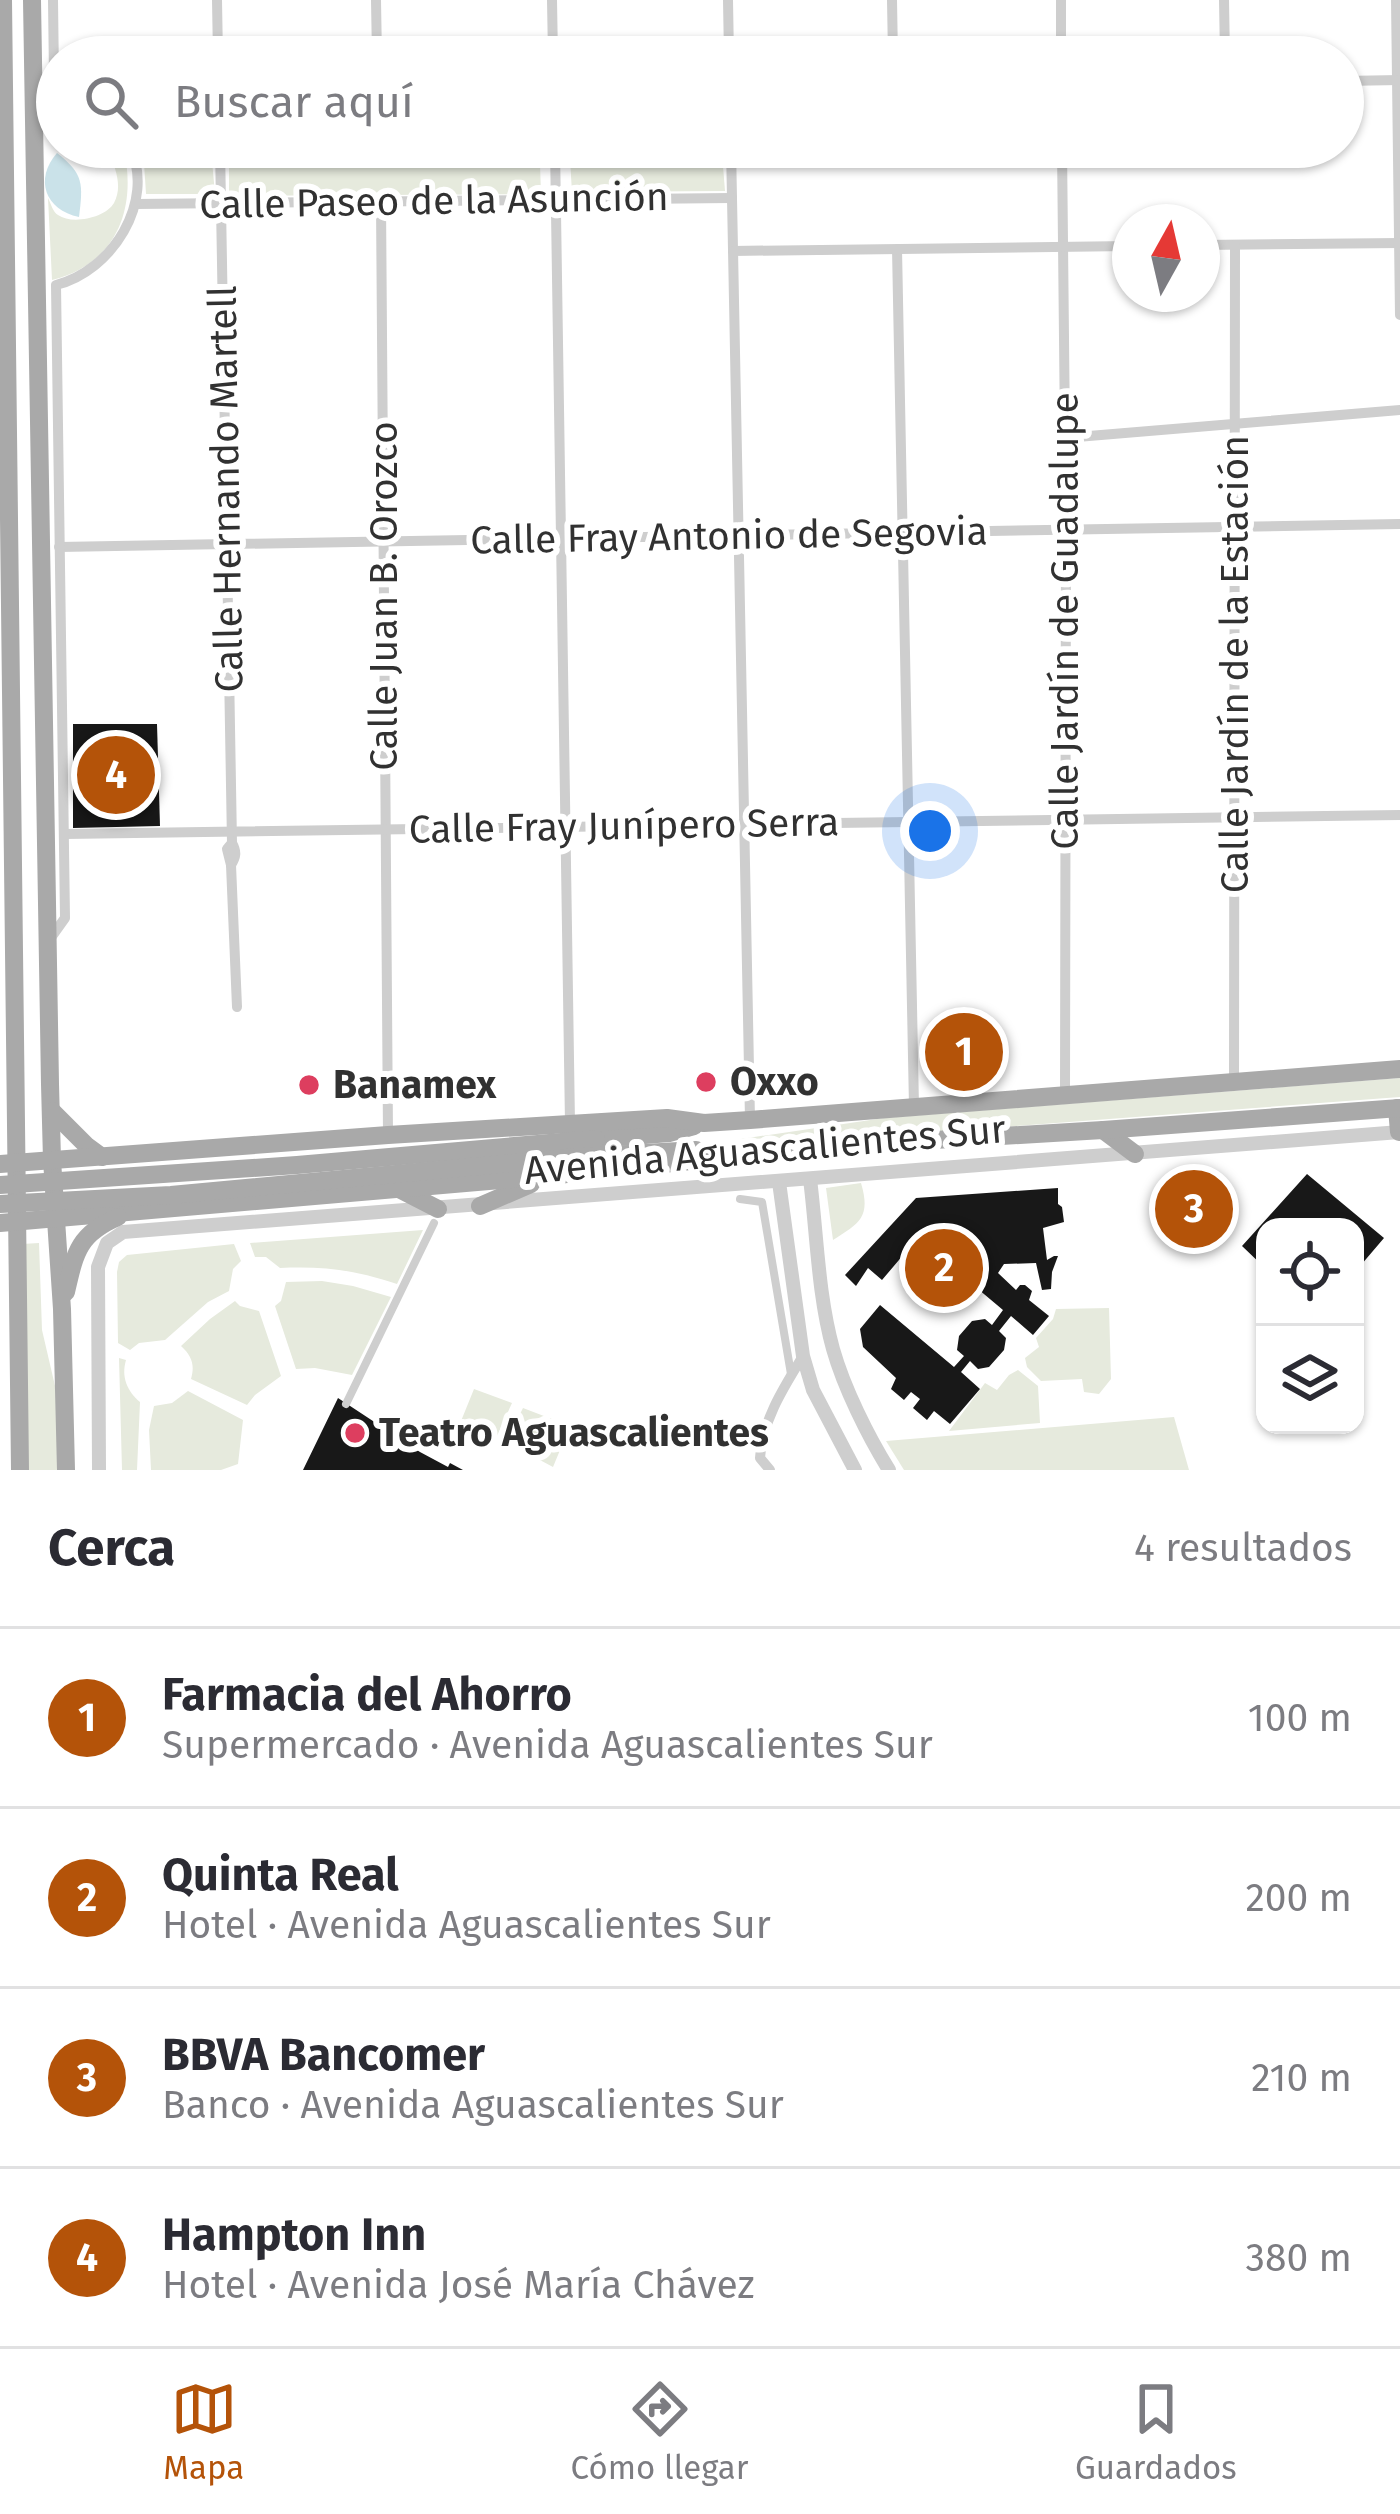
<!DOCTYPE html>
<html lang="es">
<meta charset="utf-8">
<style>
body{margin:0;font-family:"Fira Sans",sans-serif;background:#f7f7f7;color:#2b2b33}
.controls{position:absolute;right:36px;bottom:36px;display:grid;overflow:hidden;border-radius:24px;box-shadow:0 3px 9px #0004}
.controls button{width:108px;height:108px;display:grid;place-items:center;padding:0;border:0;border-bottom:3px solid #e1e1e2;background:#fff;color:#2b2b33;font:60px sans-serif}
.compass{position:absolute;left:1112px;top:204px;width:108px;height:108px;border-radius:50%;background:#fff;box-shadow:0 3px 9px #0004;rotate:8deg}
.you{position:absolute;left:930px;top:831px;width:42px;height:42px;margin:-30px;border:9px solid #fff;border-radius:50%;background:#1a73e8;box-shadow:0 0 0 18px #1a73e833}
.badge{display:grid;place-items:center;width:78px;height:78px;border-radius:50%;background:#b45309;color:#fff;font-size:39px;font-weight:700}
.pin{position:absolute;translate:-50% -50%;border:6px solid #fff;box-shadow:0 3px 12px #0006}
.list{margin:0;padding:0;list-style:none}
h2{display:flex;justify-content:space-between;align-items:center;height:156px;margin:0;padding:0 48px;font-size:51px}
h2 small{font-size:39px;font-weight:400;color:#7c7c81}
.list li{display:grid;grid-template-columns:78px 1fr auto;gap:36px;align-items:center;box-sizing:border-box;height:180px;padding:0 48px;border-top:3px solid #e1e1e2}
.list b{display:block;font-size:45px;white-space:nowrap}
.list p{margin:0;font-size:39px;white-space:nowrap;color:#7c7c81}
.list em{font-size:39px;font-style:normal;color:#7c7c81}
.icon{flex:none;width:66px;height:66px;fill:none;stroke:currentColor;stroke-width:2;stroke-linecap:round;stroke-linejoin:round}
.map{position:relative;flex:none;width:1400px;height:1470px;overflow:hidden}
.search{position:absolute;background:#fff;box-shadow:0 3px 9px #0004;left:36px;right:36px;top:36px;height:132px;display:flex;align-items:center;gap:30px;box-sizing:border-box;padding:0 42px;border-radius:66px;color:#7c7c81;font-size:45px}
.sheet{height:876px;background:#fff}
nav{display:flex;justify-content:space-around;align-items:center;box-sizing:border-box;height:168px;border-top:3px solid #e1e1e2;background:#fff;font-size:33px;color:#7c7c81}
nav a{display:grid;justify-items:center;gap:6px}
nav .on{color:#b45309}
.map>svg:first-child{display:block}
</style>
<div class="map">
<svg width="1400" height="1470" viewBox="0 0 1400 1470">
<rect width="100%" height="100%" fill="#fff"/>
<g fill="#e6eadd">
<path d="M 97,147 L 122,147 L 124,150 C 137,210 116,264 52,280 L 48,198 C 51,204 53,212 58,215 C 72,225 105,218 114,203 C 123,186 115,169 110,153 Z"/>
<polygon points="722,154 725,191 572,192 570,159"/>
<polygon points="212,161 215,194 146,194 144,163"/>
<polygon points="540,164 541,194 229,196 229,167"/>
<polygon points="1400,1078 1400,1097 885,1136 741,1139 884,1118"/>
<path d="M 861,1183 C 871,1217 860,1223 833,1240 L 826,1188 Z"/>
<path d="M 423,1230 L 397,1284 C 355,1270 324,1266 280,1268 L 266,1257 L 255,1257 L 250,1243 Z"/>
<polygon points="39,1243 42,1330 62,1416 64,1470 24,1470 22,1244"/>
<polygon points="234,1244 241,1261 233,1269 229,1291 208,1302 165,1340 139,1343 130,1350 118,1343 117,1272 119,1262 127,1255"/>
<polygon points="322,1281 353,1286 391,1297 352,1375 315,1368 296,1369 275,1306 281,1301 286,1282"/>
<path d="M 235,1301 L 240,1306 L 259,1311 L 281,1376 L 255,1395 L 247,1405 L 191,1379 C 195,1365 192,1356 181,1346 L 210,1319 Z"/>
<polygon points="1109,1308 1111,1379 1099,1394 1084,1392 1082,1379 1041,1381 1027,1367 1025,1358 1039,1347 1036,1338 1053,1319 1056,1309"/>
<path d="M 119,1358 L 126,1360 C 121,1377 127,1391 140,1402 L 137,1470 L 122,1470 Z"/>
<polygon points="1018,1370 1038,1386 1040,1423 949,1431 985,1383 997,1390 1009,1375"/>
<polygon points="474,1389 512,1403 496,1438 461,1421"/>
<polygon points="188,1391 243,1420 238,1464 221,1470 151,1470 149,1430 154,1406 172,1403"/>
<polygon points="523,1408 570,1426 553,1467 506,1442"/>
<polygon points="1174,1417 1189,1470 904,1470 886,1441"/>
</g>
<path fill="#cae2e9" d="M 57,153 C 84,174 83,184 79,217 C 45,210 34,179 57,153 Z"/>
<g fill="#181818">
<polygon points="73,724 157,724 160,826 73,828"/>
<polygon points="1307,1174 1384,1238 1355,1272 1355,1227 1265,1227 1265,1268 1242,1246"/>
<polygon points="1058,1188 1058,1204 1062,1207 1064,1222 1043,1228 1047,1260 1054,1256 1058,1256 1052,1272 1051,1289 1042,1290 1036,1263 1004,1264 998,1273 1016,1290 1020,1285 1025,1285 1032,1291 1029,1300 1049,1316 1033,1335 1011,1316 999,1331 1006,1338 1004,1350 989,1367 978,1369 970,1361 961,1372 980,1389 950,1424 934,1411 927,1420 913,1408 920,1399 911,1392 904,1400 891,1389 896,1378 863,1347 860,1329 880,1305 954,1367 964,1356 957,1350 959,1336 972,1321 985,1319 992,1325 1003,1310 953,1268 957,1263 933,1246 910,1247 882,1280 868,1268 856,1286 845,1275 916,1198"/>
<polygon points="338,1398 420,1452 448,1467 450,1463 463,1470 303,1470"/>
</g>
<g fill="none" stroke-linecap="round" stroke-linejoin="round">
<g stroke="#cecece" stroke-width="8">
<polyline points="740,1199 762,1202 791,1374"/>
<polyline points="346,1404 434,1223"/>
</g>
<g stroke="#cecece" stroke-width="10">
<polyline points="53,0 54,77 57,78"/>
<polyline points="217,0 218,57"/>
<polyline points="376,0 377,57"/>
<polyline points="552,0 553,57"/>
<polyline points="728,0 729,57"/>
<polyline points="892,0 893,57"/>
<polyline points="1061,0 1061,57"/>
<polyline points="1224,0 1225,57"/>
<polyline points="1396,0 1400,315"/>
<polyline points="1343,81 1400,80"/>
<path d="M 220,147 L 232,843 C 237,852 236,857 231,865"/>
<polyline points="555,147 570,1124"/>
<polyline points="731,147 750,1120"/>
<polyline points="1062,147 1066,530 1065,1095"/>
<polyline points="135,157 679,147"/>
<polyline points="381,202 388,1135"/>
<polyline points="136,204 732,198"/>
<polyline points="1202,245 1400,243"/>
<polyline points="897,249 914,1107"/>
<polyline points="733,251 1130,246"/>
<polyline points="1065,438 1400,410"/>
<polyline points="59,547 1400,524"/>
<polyline points="65,834 1400,815"/>
<polyline points="232,843 227,849 231,865 237,1007"/>
<path d="M 50,939 L 65,918 L 56,285 C 112,271 156,202 130,147"/>
<polyline points="1234,1082 1235,245"/>
<path d="M 770,1470 L 760,1458 C 762,1421 784,1387 803,1356"/>
</g>
<g stroke="#cecece" stroke-width="14">
<path d="M 810,1179 C 817,1235 818,1295 833,1349 C 844,1388 868,1436 889,1470"/>
<polyline points="779,1182 803,1356 813,1390 855,1470"/>
<polyline points="99,1470 98,1267 107,1243 123,1232 1400,1132"/>
</g>
<g stroke="#a9a9a9" stroke-width="18">
<polyline points="3,0 20,1470"/>
<polyline points="32,0 50,1084 52,1160 62,1309 66,1470"/>
<polyline points="1397,1108 1399,1132"/>
<polyline points="52,1111 87,1146 102,1157"/>
<polyline points="1103,1130 1135,1154"/>
<polyline points="596,1139 669,1133 694,1126"/>
<polyline points="0,1164 388,1135 667,1118 704,1123 750,1120 1400,1069"/>
<polyline points="399,1189 438,1209"/>
<polyline points="480,1206 531,1184"/>
<polyline points="0,1223 548,1176 835,1146 1103,1130 1400,1108"/>
<path d="M 66,1292 C 75,1253 78,1234 118,1217"/>
</g>
<g stroke="#a9a9a9" stroke-width="18">
<polyline points="0,1185 297,1165 596,1139"/>
<polyline points="0,1204 171,1195 577,1157 696,1150"/>
</g>
</g>
<g fill="#dd3e5f" stroke="#fff" stroke-width="4.5">
<circle cx="706" cy="1082" r="12"/>
<circle cx="309" cy="1085" r="12"/>
<circle cx="355" cy="1433" r="12"/>
</g>
<g text-anchor="middle" dominant-baseline="central" stroke-width="12" stroke-linejoin="round" paint-order="stroke">
<g font-size="39" fill="#313131" stroke="#fff">
<text transform="translate(434 201) rotate(-1)">Calle Paseo de la Asunción</text>
<text transform="translate(226 489) rotate(-91)">Calle Hernando Martell</text>
<text transform="translate(729 536) rotate(-1)">Calle Fray Antonio de Segovia</text>
<text transform="translate(384 596) rotate(-90)">Calle Juan B. Orozco</text>
<text transform="translate(1065 621) rotate(-90)">Calle Jardín de Guadalupe</text>
<text transform="translate(1235 664) rotate(-90)">Calle Jardín de la Estación</text>
<text transform="translate(624 826) rotate(-1)">Calle Fray Junípero Serra</text>
<text transform="translate(765 1150) rotate(-5)">Avenida Aguascalientes Sur</text>
</g>
<g font-size="39" font-weight="bold" fill="#313131" stroke="#fff" text-anchor="start">
<text x="730" y="1082">Oxxo</text>
<text x="333" y="1085">Banamex</text>
<text x="379" y="1433">Teatro Aguascalientes</text>
</g>
</g>
</svg>
<div class="controls">
<button><svg class="icon" aria-label="locate" viewBox="0 0 24 24"><circle cx="12" cy="12" r="6"/><path d="M12 2v4M12 18v4M2 12h4M18 12h4"/></svg></button>
<button><svg class="icon" aria-label="layers" viewBox="0 0 24 24"><path d="M12 4l9 5-9 5-9-5zM3 14l9 5 9-5"/></svg></button>
</div>
<svg class="compass" viewBox="-18 -18 36 36"><path d="M0-13l5 13h-10z" fill="#e53935"/><path d="M0 13l5-13h-10z" fill="#7c7c81"/></svg>
<div class="you"></div>
<div class="pin badge" style="left:964px;top:1052px">1</div>
<div class="pin badge" style="left:944px;top:1268px">2</div>
<div class="pin badge" style="left:1194px;top:1209px">3</div>
<div class="pin badge" style="left:116px;top:775px">4</div>
<div class="search"><svg class="icon" aria-label="search" viewBox="0 0 24 24"><circle cx="10" cy="10" r="6"/><path d="M15 15l6 6"/></svg>Buscar aquí</div>
</div>
<section class="sheet">
<h2>Cerca<small>4 resultados</small></h2>
<ul class="list">
<li><span class="badge">1</span><div><b>Farmacia del Ahorro</b><p>Supermercado · Avenida Aguascalientes Sur</p></div><em>100 m</em></li>
<li><span class="badge">2</span><div><b>Quinta Real</b><p>Hotel · Avenida Aguascalientes Sur</p></div><em>200 m</em></li>
<li><span class="badge">3</span><div><b>BBVA Bancomer</b><p>Banco · Avenida Aguascalientes Sur</p></div><em>210 m</em></li>
<li><span class="badge">4</span><div><b>Hampton Inn</b><p>Hotel · Avenida José María Chávez</p></div><em>380 m</em></li>
</ul>
</section>
<nav>
<a class="on"><svg class="icon" aria-label="map" viewBox="0 0 24 24"><path d="M3 6l6-2 6 2 6-2v14l-6 2-6-2-6 2zM9 4v14M15 6v14"/></svg>Mapa</a>
<a><svg class="icon" aria-label="directions" viewBox="0 0 24 24"><path d="M12 3l9 9-9 9-9-9zM9 14v-3h6M13 9l2 2-2 2"/></svg>Cómo llegar</a>
<a><svg class="icon" aria-label="saved" viewBox="0 0 24 24"><path d="M7 4h10v16l-5-4-5 4z"/></svg>Guardados</a>
</nav>
